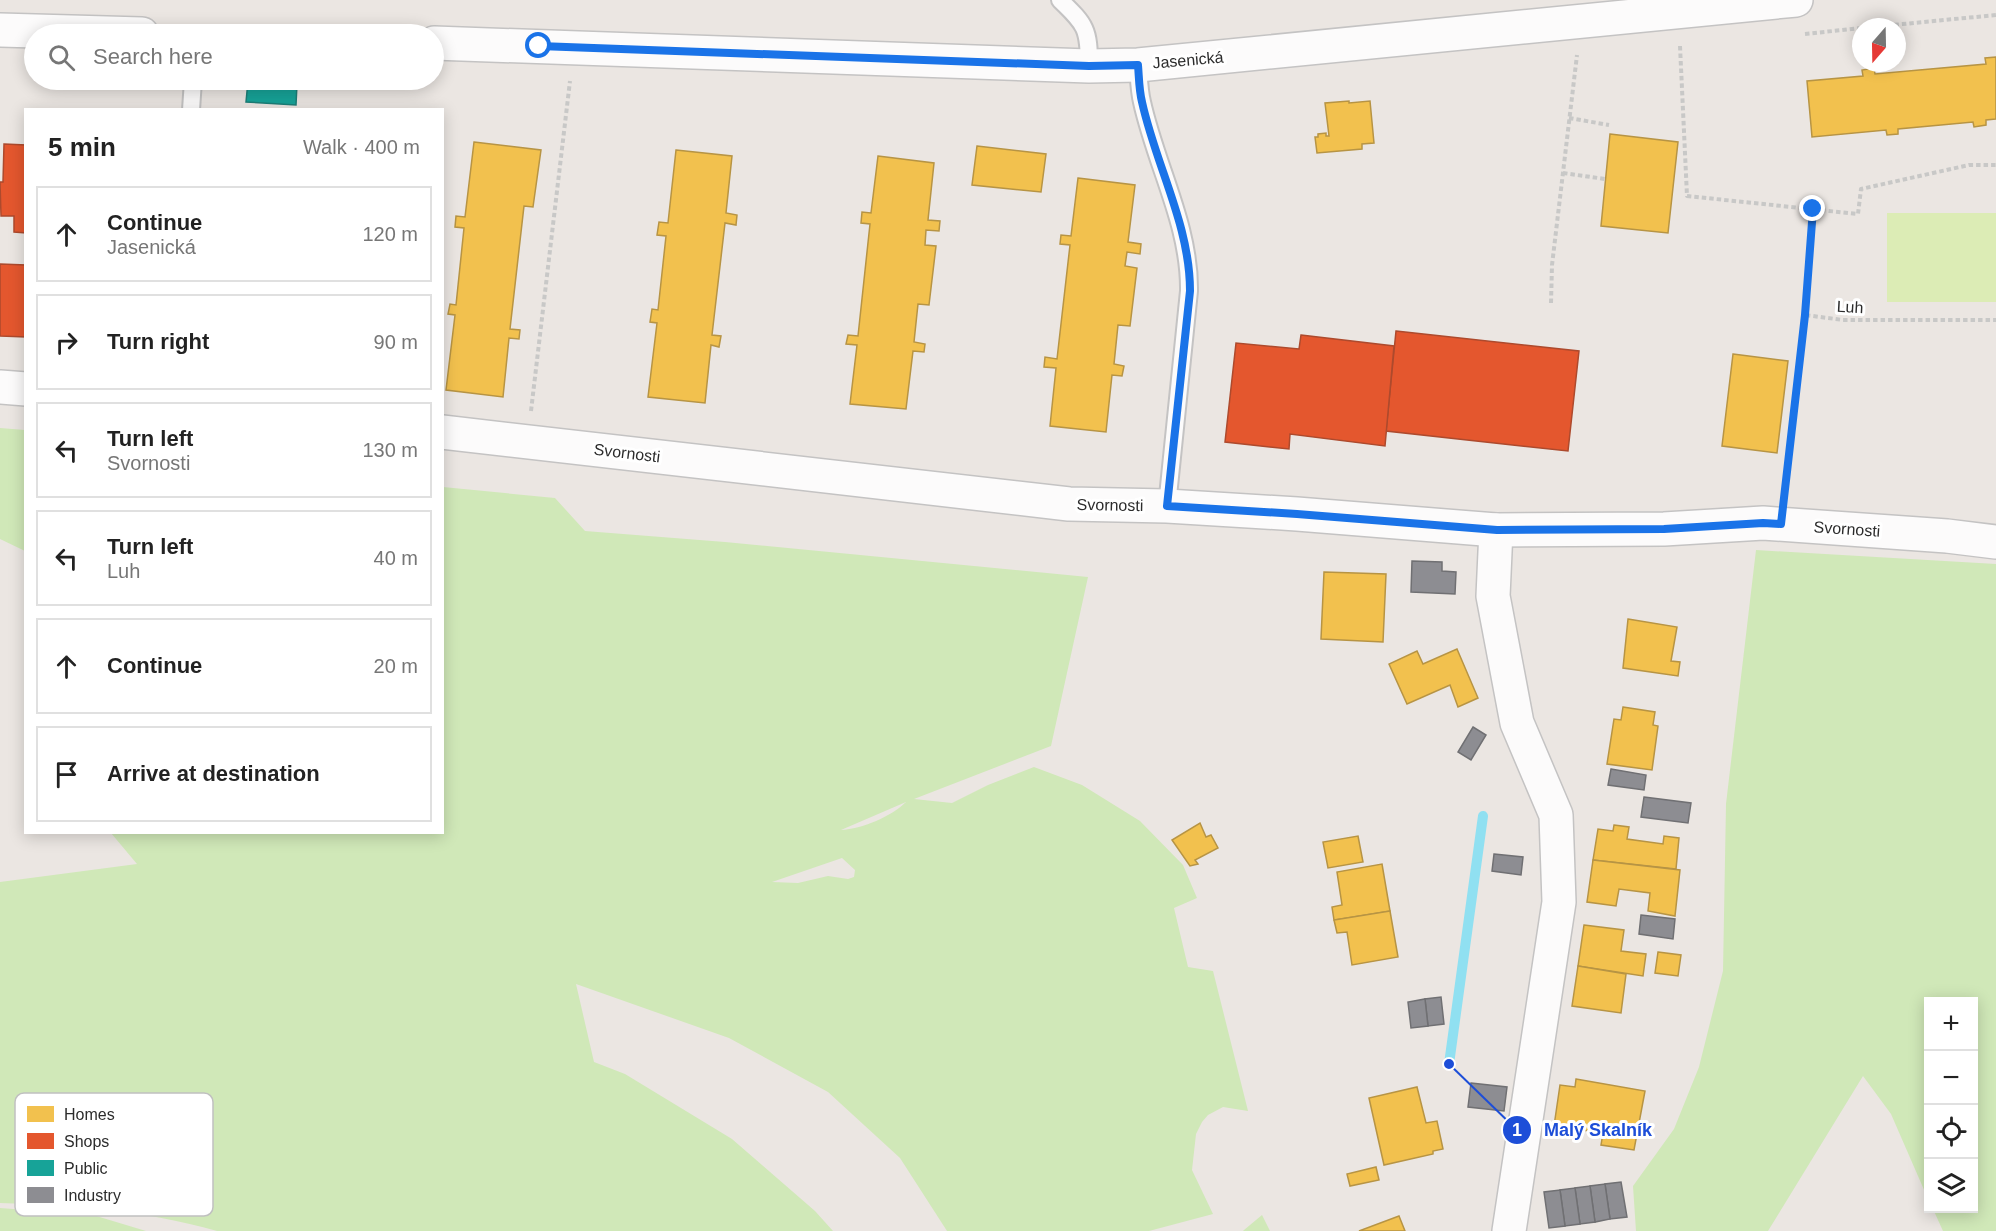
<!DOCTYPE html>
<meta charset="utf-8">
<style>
body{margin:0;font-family:Arial,sans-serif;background:#f6f6f6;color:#222}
.controls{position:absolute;right:18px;bottom:18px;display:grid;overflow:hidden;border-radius:0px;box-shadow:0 3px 15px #0003}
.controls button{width:54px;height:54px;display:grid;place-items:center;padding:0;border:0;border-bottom:2px solid #e0e0e0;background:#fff;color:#222;font:30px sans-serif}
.compass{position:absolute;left:1852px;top:18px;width:54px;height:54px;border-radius:50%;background:#fff;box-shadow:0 3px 15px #0003;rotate:200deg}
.stop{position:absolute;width:18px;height:18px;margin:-14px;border:4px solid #1a73e8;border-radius:50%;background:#fff}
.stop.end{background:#1a73e8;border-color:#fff;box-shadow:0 2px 6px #0008}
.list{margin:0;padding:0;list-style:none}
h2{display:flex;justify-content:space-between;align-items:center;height:78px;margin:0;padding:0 24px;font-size:26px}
h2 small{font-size:20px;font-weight:400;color:#767676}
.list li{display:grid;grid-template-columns:39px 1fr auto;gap:18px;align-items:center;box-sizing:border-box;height:96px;margin:0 12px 12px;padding:0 12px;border:2px solid #e0e0e0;border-radius:0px}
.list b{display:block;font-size:22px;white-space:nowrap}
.list p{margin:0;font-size:20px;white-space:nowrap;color:#767676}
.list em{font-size:20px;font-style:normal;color:#767676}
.icon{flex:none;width:33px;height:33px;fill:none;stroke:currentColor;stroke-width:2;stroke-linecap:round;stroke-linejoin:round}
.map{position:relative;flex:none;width:1996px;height:1231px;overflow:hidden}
.search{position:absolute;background:#fff;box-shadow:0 3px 15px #0003;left:24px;top:24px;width:420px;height:66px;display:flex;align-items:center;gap:15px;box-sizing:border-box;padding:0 21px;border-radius:33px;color:#767676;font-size:22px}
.panel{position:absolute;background:#fff;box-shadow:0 3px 15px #0003;left:24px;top:108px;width:420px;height:726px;border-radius:0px}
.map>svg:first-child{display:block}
</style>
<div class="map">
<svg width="1996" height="1231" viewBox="0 0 1996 1231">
<rect width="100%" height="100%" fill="#ebe6e2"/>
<g fill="#d0e8b8" fill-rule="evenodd">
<polygon points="0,428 25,430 25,551 0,539"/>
<path d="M 443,487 L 555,498 L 585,531 L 725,542 L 1088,577 L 1051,746 L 914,799 L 952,803 L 988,785 L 1034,767 L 1082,785 L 1140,821 L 1183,865 L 1197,898 L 1174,908 L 1188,967 L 1213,971 L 1248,1111 L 1223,1107 L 1208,1115 L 1202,1122 L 1196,1134 L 1192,1170 L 1213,1214 L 1149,1231 L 947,1231 L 900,1158 L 828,1092 L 729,1038 L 576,984 L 594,1062 L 625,1074 L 732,1139 L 815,1211 L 833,1231 L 217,1231 C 144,1210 75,1206 0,1203 L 0,882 L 137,864 L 111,833 L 442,832 ZM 906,802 C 892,816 862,829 841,830 ZM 842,858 L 855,870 L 854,877 L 848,879 L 828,876 L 798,883 L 772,882 Z"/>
<polygon points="1756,550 1996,564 1996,1231 1943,1231 1933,1209 1974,1208 1974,1002 1928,1002 1928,1199 1891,1114 1863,1076 1768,1231 1636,1231 1633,1186 1674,1129 1699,1067 1723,971 1726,804"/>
<polygon points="0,1208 93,1215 146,1231 0,1231"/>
<polygon points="1262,1215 1270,1231 1243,1231 1244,1230"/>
</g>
<rect fill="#dcecb5" x="1887" y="213" width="109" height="89"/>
<g fill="#f2c14e" stroke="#b79444" stroke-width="1.5">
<polygon points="1996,57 1996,119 1986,120 1986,125 1974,127 1973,122 1898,129 1898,134 1887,135 1886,130 1812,137 1807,81 1863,76 1862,70 1874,68 1875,74 1986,64 1985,58"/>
<polygon points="1349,101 1349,103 1370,101 1374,143 1362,144 1362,149 1317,153 1315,137 1318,137 1318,134 1326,133 1326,136 1329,136 1325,103"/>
<polygon points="1610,134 1678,142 1668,233 1601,226"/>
<polygon points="474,142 541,150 533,207 524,206 510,329 520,330 519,339 509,338 503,397 446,390 455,315 448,314 450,304 456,305 464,228 455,227 456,216 465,217"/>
<polygon points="977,146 1046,154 1041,192 972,185"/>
<polygon points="676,150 732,156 726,213 737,215 736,225 725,223 712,335 721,336 719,347 711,345 705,403 648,397 657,323 650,322 652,309 658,310 666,236 657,235 659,222 668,223"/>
<polygon points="878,156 934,163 928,220 940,221 939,231 926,230 925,245 936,246 929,305 918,304 914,342 925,344 924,352 913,351 906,409 850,404 857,345 846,344 848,335 858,336 870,224 861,223 862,212 871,213"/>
<polygon points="1078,178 1135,185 1128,242 1141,244 1140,254 1127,252 1125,266 1137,268 1130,326 1118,325 1114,364 1124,366 1122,376 1112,375 1106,432 1050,426 1056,368 1044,367 1045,357 1057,359 1070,245 1060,244 1061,235 1071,236"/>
<polygon points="1733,354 1788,361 1777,453 1722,446"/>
<polygon points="1324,572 1386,574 1383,642 1321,639"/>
<polygon points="1628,619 1677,627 1671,661 1680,662 1678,676 1623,668"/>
<polygon points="1457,649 1478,698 1458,707 1450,685 1407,704 1389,664 1417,651 1423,664"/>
<polygon points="1623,707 1655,712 1653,725 1658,726 1652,770 1607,764 1614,719 1621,720"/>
<polygon points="1200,823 1206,837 1211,835 1218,848 1195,860 1198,864 1190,866 1172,840"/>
<polygon points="1614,825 1629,827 1627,839 1663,844 1664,836 1679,838 1676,869 1593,860 1598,829 1613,831"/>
<polygon points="1358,836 1363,862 1328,868 1323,842"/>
<polygon points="1593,860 1680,870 1675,916 1648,911 1650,893 1619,889 1616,906 1587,902"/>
<polygon points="1382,864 1390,911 1334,920 1332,907 1342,905 1337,872"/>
<polygon points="1390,911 1398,957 1352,965 1347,932 1337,933 1334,920"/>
<polygon points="1584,925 1624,930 1621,951 1646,954 1643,976 1578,966"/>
<polygon points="1658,952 1681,955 1678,976 1655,973"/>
<polygon points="1578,966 1626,974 1621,1013 1572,1006"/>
<polygon points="1576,1079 1645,1091 1634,1150 1601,1145 1603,1133 1554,1126 1560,1085 1575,1087"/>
<polygon points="1417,1087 1426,1123 1437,1121 1443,1149 1433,1151 1433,1154 1384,1165 1369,1098"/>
<polygon points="1376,1167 1379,1180 1350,1186 1347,1174"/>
<polygon points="1399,1216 1405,1231 1359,1231"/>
</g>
<g fill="#e4572e" stroke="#ad4a2d" stroke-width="1.5">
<polygon points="4,144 26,145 26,233 14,232 14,216 1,216 0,182 3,182"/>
<polygon points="0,264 26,265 26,337 0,336"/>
<polygon points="1396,331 1579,351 1568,451 1386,431"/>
<polygon points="1301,335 1394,346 1385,446 1290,434 1289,449 1225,442 1236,343 1299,349"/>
</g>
<polygon fill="#17a398" stroke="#1d7f78" stroke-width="1.5" points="248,81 297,84 296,105 246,102"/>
<g fill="#8d8d92" stroke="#707073" stroke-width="1.5">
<polygon points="1412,561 1442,562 1442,571 1456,572 1455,594 1411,592"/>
<polygon points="1473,727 1486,735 1471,760 1458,752"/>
<polygon points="1611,769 1646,775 1644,790 1608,785"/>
<polygon points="1644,797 1691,803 1688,823 1641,817"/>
<polygon points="1494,854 1523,857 1521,875 1492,871"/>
<polygon points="1641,915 1675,919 1673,939 1639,934"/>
<polygon points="1441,997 1444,1024 1428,1026 1425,999"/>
<polygon points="1425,999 1428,1026 1411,1028 1408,1002"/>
<polygon points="1471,1083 1507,1087 1504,1111 1468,1107"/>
<polygon points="1621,1182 1627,1217 1610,1219 1605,1184"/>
<polygon points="1605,1184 1610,1219 1595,1222 1590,1186"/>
<polygon points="1590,1186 1595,1222 1580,1224 1575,1188"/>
<polygon points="1575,1188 1580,1224 1565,1226 1560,1190"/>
<polygon points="1560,1190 1565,1226 1549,1228 1544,1192"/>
</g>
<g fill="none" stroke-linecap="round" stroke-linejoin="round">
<polyline stroke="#90e0f1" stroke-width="10" points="1449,1064 1483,816"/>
<defs>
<g id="lane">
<path d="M 1060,0 C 1086,25 1089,29 1089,66"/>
<path d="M 1138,65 C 1139,77 1139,90 1142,102 C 1156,166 1190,225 1189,291 L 1167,506"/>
<polyline points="191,110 193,80"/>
</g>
<g id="street">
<polyline points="0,387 26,389"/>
<polyline points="442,432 1069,504 1167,506 1297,514 1496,530 1664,529 1763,523 1947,536 1996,542"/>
<polyline points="1496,530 1493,596 1517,723 1556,815 1559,902 1509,1231"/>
</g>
<g id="secondary">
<polyline points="0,30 142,34"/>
<polyline points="434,43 1089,66 1138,65 1796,0"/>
</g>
</defs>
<use href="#lane" stroke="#c4c3c3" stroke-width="20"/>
<use href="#street" stroke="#c4c3c3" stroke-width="36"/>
<use href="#secondary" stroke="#c4c3c3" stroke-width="36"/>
<g stroke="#c8c8c7" stroke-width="4" stroke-dasharray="4.5 3" stroke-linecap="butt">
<polyline points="1872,27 1996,15"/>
<polyline points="1805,34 1861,28"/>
<polyline points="1680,46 1687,196 1858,214 1861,189 1969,165 1996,165"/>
<polyline points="1569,118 1609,125"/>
<polyline points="1563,173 1605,179"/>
<polyline points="1551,303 1552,265 1577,55"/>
<polyline points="1805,315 1813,209"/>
<polyline points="531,411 570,81"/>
<polyline points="1785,493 1805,315 1843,320 1996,320"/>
</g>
<use href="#lane" stroke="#fcfbfb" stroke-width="16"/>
<use href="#street" stroke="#fcfbfb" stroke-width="33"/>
<use href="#secondary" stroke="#fcfbfb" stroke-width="33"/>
</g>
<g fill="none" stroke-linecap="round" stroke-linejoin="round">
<path stroke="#1a73e8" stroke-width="8" d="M 539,46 L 1089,66 L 1138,65 C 1139,77 1139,90 1142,102 C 1156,166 1190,225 1190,291 L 1167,506 L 1297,514 L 1497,530 L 1664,529 L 1763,523 L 1781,524 L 1805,315 L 1813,209"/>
</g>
<g text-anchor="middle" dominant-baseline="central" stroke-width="6" stroke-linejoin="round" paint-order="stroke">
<g font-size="16" fill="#2c2c2c" stroke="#fff">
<text transform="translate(1188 60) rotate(-5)">Jasenická</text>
<text transform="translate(1850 307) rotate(3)">Luh</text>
<text transform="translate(627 453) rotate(7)">Svornosti</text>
<text transform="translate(1110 505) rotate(1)">Svornosti</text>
<text transform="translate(1847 529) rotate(4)">Svornosti</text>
</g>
</g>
<rect x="15" y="1093" width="198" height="123" rx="9" fill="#fff" stroke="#c0c0c0" stroke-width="1.5"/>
<rect x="27" y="1106" width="27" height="16" fill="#f2c14e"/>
<rect x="27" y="1133" width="27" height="16" fill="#e4572e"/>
<rect x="27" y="1160" width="27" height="16" fill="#17a398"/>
<rect x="27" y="1187" width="27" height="16" fill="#8d8d92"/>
<g font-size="16" fill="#2c2c2c">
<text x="64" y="1120">Homes</text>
<text x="64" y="1147">Shops</text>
<text x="64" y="1174">Public</text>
<text x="64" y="1201">Industry</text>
</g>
<path fill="none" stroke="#1d4ed8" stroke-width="2" d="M1449 1064L1517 1130"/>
<g fill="#1d4ed8" stroke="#fff" stroke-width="2">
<circle cx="1449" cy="1064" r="6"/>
<circle cx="1517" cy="1130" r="15"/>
</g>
<g font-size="18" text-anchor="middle" font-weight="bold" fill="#fff">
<text x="1517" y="1136">1</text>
</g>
<g font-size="18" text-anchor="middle" font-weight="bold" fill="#1d4ed8" stroke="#fff" stroke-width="6" stroke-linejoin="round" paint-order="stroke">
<text x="1598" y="1136">Malý Skalník</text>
</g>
</svg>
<div class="controls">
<button>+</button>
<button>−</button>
<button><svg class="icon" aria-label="locate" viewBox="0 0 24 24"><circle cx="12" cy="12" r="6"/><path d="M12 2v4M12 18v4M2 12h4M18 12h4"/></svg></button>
<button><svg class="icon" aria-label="layers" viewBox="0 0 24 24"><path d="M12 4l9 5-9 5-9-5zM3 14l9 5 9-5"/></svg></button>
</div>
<svg class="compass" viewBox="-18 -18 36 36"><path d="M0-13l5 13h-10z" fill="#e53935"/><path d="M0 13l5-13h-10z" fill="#767676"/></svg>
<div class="stop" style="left:539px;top:46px"></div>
<div class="stop end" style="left:1813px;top:209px"></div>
<div class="search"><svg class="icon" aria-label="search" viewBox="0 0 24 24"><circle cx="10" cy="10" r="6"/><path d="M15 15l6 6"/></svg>Search here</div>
<section class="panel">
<h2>5 min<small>Walk · 400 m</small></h2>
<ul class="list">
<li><svg class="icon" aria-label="ahead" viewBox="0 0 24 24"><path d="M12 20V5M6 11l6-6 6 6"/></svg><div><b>Continue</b><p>Jasenická</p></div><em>120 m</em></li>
<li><svg class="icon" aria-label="right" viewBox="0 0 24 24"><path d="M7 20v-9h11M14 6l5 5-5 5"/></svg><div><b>Turn right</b></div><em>90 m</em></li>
<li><svg class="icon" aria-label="left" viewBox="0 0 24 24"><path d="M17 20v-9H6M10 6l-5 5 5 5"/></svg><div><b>Turn left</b><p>Svornosti</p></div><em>130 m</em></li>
<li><svg class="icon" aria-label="left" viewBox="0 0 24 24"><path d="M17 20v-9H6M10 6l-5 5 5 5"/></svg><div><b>Turn left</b><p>Luh</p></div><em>40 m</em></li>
<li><svg class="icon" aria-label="ahead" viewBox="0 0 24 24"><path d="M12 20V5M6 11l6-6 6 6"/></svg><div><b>Continue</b></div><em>20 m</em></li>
<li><svg class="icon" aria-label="arrive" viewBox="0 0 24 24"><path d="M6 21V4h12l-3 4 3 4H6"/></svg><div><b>Arrive at destination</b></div></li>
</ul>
</section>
</div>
